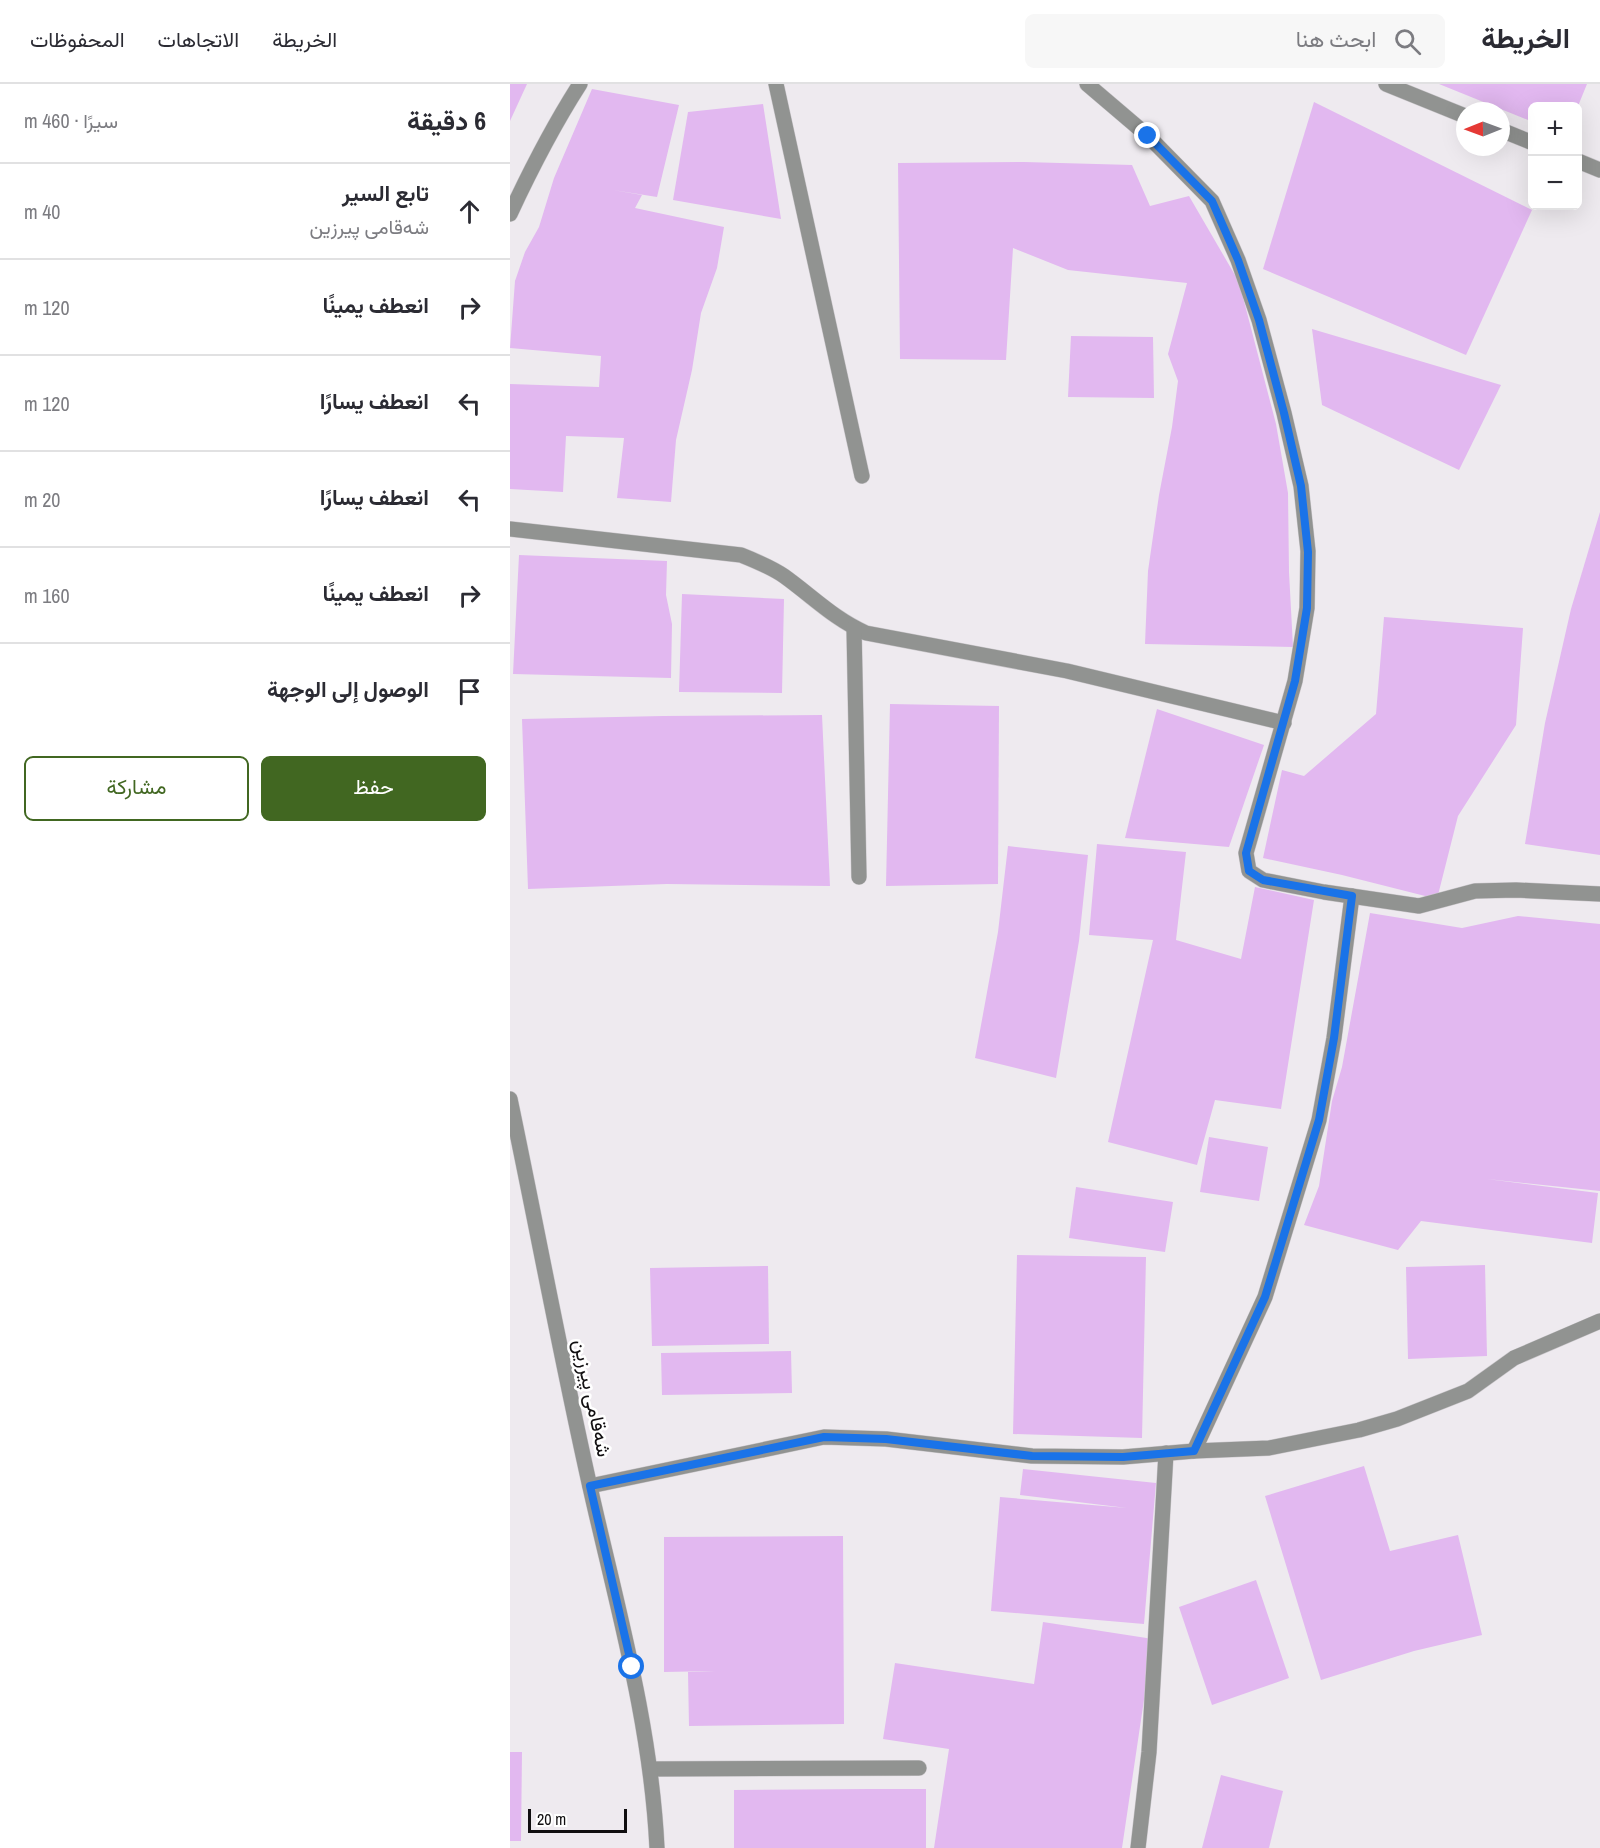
<!DOCTYPE html>
<html lang="ar">
<meta charset="utf-8">
<style>
body{margin:0;font-family:"Archivo Narrow",Vazirmatn,sans-serif;background:#f7f7f7;color:#2b2b33;direction:rtl}
.controls{position:absolute;right:18px;top:18px;display:grid;overflow:hidden;border-radius:9px;box-shadow:0 6px 24px #0002}
.controls button{width:54px;height:54px;display:grid;place-items:center;padding:0;border:0;border-bottom:2px solid #e1e1e2;background:#fff;color:#2b2b33;font:30px sans-serif}
.compass{position:absolute;left:946px;top:18px;width:54px;height:54px;border-radius:50%;background:#fff;box-shadow:0 6px 24px #0002;rotate:269deg}
.scale{position:absolute;left:18px;bottom:15px;width:99px;box-sizing:border-box;padding-left:6px;border:3px solid #100e10;border-top:0;font-size:16px;line-height:21px;white-space:nowrap;color:#100e10;-webkit-text-stroke:4px #fff;paint-order:stroke}
.stop{position:absolute;width:18px;height:18px;margin:-14px;border:4px solid #1a73e8;border-radius:50%;background:#fff}
.stop.end{background:#1a73e8;border-color:#fff;box-shadow:0 2px 6px #0008}
.list{margin:0;padding:0;list-style:none}
h2{display:flex;justify-content:space-between;align-items:center;height:78px;margin:0;padding:0 24px;font-size:26px}
h2 small{font-size:20px;font-weight:400;color:#7c7c81}
.list li{display:grid;grid-template-columns:39px 1fr auto;gap:18px;align-items:center;box-sizing:border-box;height:96px;padding:0 24px;border-top:2px solid #e1e1e2}
.list b{display:block;font-size:22px;white-space:nowrap}
.list p{margin:0;font-size:20px;white-space:nowrap;color:#7c7c81}
.list em{font-size:20px;font-style:normal;color:#7c7c81}
.actions{display:flex;gap:12px;padding:18px 24px}
.actions a{flex:1;padding:14px 0;border:2px solid #416721;border-radius:9px;text-align:center;font-size:21px;color:#416721}
.actions .main{background:#416721;color:#fff}
.icon{flex:none;width:33px;height:33px;fill:none;stroke:currentColor;stroke-width:2;stroke-linecap:round;stroke-linejoin:round}
.map{position:relative;flex:none;width:1090px;height:1764px;overflow:hidden;direction:ltr}
header{display:flex;align-items:center;gap:36px;box-sizing:border-box;height:84px;padding:0 30px;background:#fff;border-bottom:2px solid #e1e1e2}
header strong{font-size:28px}
nav{display:flex;gap:33px;margin-inline-start:auto;font-size:21px}
.search{width:420px;height:54px;background:#f7f7f7;display:flex;align-items:center;gap:15px;box-sizing:border-box;padding:0 21px;border-radius:9px;color:#7c7c81;font-size:22px}
main{display:flex}
aside{flex:1;background:#fff}
.map>svg:first-child{display:block}
</style>
<header>
<strong>الخريطة</strong>
<div class="search"><svg class="icon" aria-label="search" viewBox="0 0 24 24"><circle cx="10" cy="10" r="6"/><path d="M15 15l6 6"/></svg>ابحث هنا</div>
<nav><a>الخريطة</a><a>الاتجاهات</a><a>المحفوظات</a></nav>
</header>
<main>
<div class="map">
<svg width="1090" height="1764" viewBox="0 0 1090 1764">
<rect width="100%" height="100%" fill="#eeeaef"/>
<g fill="#e2b8f0">
<polygon points="0,0 17,0 0,37"/>
<polygon points="929,0 1077,0 1068,22 1023,22 1023,38"/>
<polygon points="82,5 169,21 147,113 103,106 132,111 125,124 214,143 207,184 191,229 182,286 166,356 161,418 107,414 114,354 56,352 53,408 0,405 0,300 89,303 91,272 0,264 5,197 15,168 29,143 44,94"/>
<polygon points="804,18 1022,126 956,271 753,185"/>
<polygon points="253,20 271,135 163,116 178,28"/>
<polygon points="514,78 622,81 640,122 679,112 729,198 766,340 778,409 779,488 783,563 635,560 638,487 649,411 662,343 668,297 658,270 677,199 558,186 503,164 496,276 390,275 388,79"/>
<polygon points="802,245 991,301 949,386 812,321"/>
<polygon points="561,252 643,253 644,314 558,313"/>
<polygon points="1090,428 1090,771 1015,760 1035,639 1061,525"/>
<polygon points="9,471 157,477 156,511 162,540 161,594 3,590"/>
<polygon points="172,510 274,515 272,609 169,608"/>
<polygon points="874,533 1013,544 1006,641 948,732 927,815 832,791 753,774 772,686 794,692 866,630"/>
<polygon points="380,620 489,622 488,800 376,802"/>
<polygon points="647,625 754,661 719,763 615,754"/>
<polygon points="312,631 320,802 157,800 18,805 12,635 153,632"/>
<polygon points="587,760 676,768 666,856 731,875 745,803 804,816 771,1025 705,1016 687,1081 598,1058 643,856 579,851"/>
<polygon points="498,762 578,771 569,857 546,994 465,974 488,848"/>
<polygon points="860,829 952,844 1008,832 1090,840 1090,1107 977,1095 1088,1109 1082,1159 911,1137 888,1166 794,1141 809,1102 822,1017 832,983"/>
<polygon points="699,1053 758,1063 749,1117 690,1108"/>
<polygon points="566,1103 663,1118 655,1168 559,1154"/>
<polygon points="507,1171 636,1173 632,1354 503,1350"/>
<polygon points="975,1181 977,1272 898,1275 896,1183"/>
<polygon points="258,1182 259,1260 142,1262 140,1184"/>
<polygon points="281,1267 282,1309 152,1311 151,1269"/>
<polygon points="854,1382 880,1467 948,1451 972,1551 904,1567 811,1596 755,1412"/>
<polygon points="513,1385 646,1399 634,1540 481,1527 490,1413 617,1424 510,1411"/>
<polygon points="333,1452 334,1640 179,1642 178,1588 205,1587 154,1588 154,1453"/>
<polygon points="746,1496 779,1594 702,1621 669,1523"/>
<polygon points="533,1538 643,1555 612,1764 424,1764 439,1665 373,1655 385,1579 524,1600"/>
<polygon points="0,1668 12,1668 11,1757 0,1757"/>
<polygon points="711,1691 773,1707 759,1764 692,1764"/>
<polygon points="359,1705 416,1705 416,1764 224,1764 224,1706"/>
</g>
<g fill="none" stroke-linecap="round" stroke-linejoin="round">
<defs>
<g id="minor">
<polyline points="266,0 352,392"/>
<polyline points="577,0 638,52 702,117 728,176 749,236 774,329 791,402 798,467 797,524 785,597 736,769 739,787 753,796 814,808 909,822 965,807 1006,806 1090,810"/>
<polyline points="876,0 955,32"/>
<polyline points="991,46 1023,59"/>
<polyline points="1068,77 1090,86"/>
<path d="M 0,445 L 231,471 C 246,477 261,483 274,492 C 302,512 324,535 356,549 L 557,587 L 774,639"/>
<polyline points="344,544 349,793"/>
<polyline points="684,1367 755,1213 809,1036 824,954 842,812"/>
<polyline points="80,1402 314,1353 376,1355 522,1372 613,1373 684,1367 759,1364 849,1346 887,1335 958,1307 1004,1274 1090,1237"/>
<polyline points="141,1685 409,1684"/>
<polyline points="628,1764 639,1668 656,1369"/>
</g>
<g id="tertiary">
<path d="M 0,130 C 21,85 43,42 70,0"/>
<path d="M 0,1015 C 27,1144 51,1274 80,1403 C 107,1523 141,1640 147,1764"/>
</g>
</defs>
<use href="#minor" stroke="#cac7cb" stroke-width="16"/>
<use href="#tertiary" stroke="#cac7cb" stroke-width="16"/>
<use href="#minor" stroke="#919391" stroke-width="15"/>
<use href="#tertiary" stroke="#919391" stroke-width="15"/>
</g>
<g fill="none" stroke-linecap="round" stroke-linejoin="round">
<polyline stroke="#1a73e8" stroke-width="8" points="122,1583 80,1402 314,1353 376,1355 522,1372 613,1373 684,1367 755,1213 809,1036 824,954 842,812 753,796 739,787 736,769 785,597 797,524 798,468 791,402 774,329 749,236 728,176 702,117 638,52"/>
</g>
<g text-anchor="middle" dominant-baseline="central" stroke-width="5" stroke-linejoin="round" paint-order="stroke">
<g font-size="20" fill="#100e10" stroke="#fff">
<text transform="translate(83 1314) rotate(78)">شەقامی پیرزین</text>
</g>
</g>
</svg>
<div class="controls">
<button>+</button>
<button>−</button>
</div>
<svg class="compass" viewBox="-18 -18 36 36"><path d="M0-13l5 13h-10z" fill="#e53935"/><path d="M0 13l5-13h-10z" fill="#7c7c81"/></svg>
<div class="scale">20 m</div>
<div class="stop" style="left:122px;top:1583px"></div>
<div class="stop end" style="left:638px;top:52px"></div>
</div>
<aside>
<h2>6 دقيقة<small>سيرًا · 460 m</small></h2>
<ul class="list">
<li><svg class="icon" aria-label="ahead" viewBox="0 0 24 24"><path d="M12 20V5M6 11l6-6 6 6"/></svg><div><b>تابع السير</b><p>شەقامی پیرزین</p></div><em>40 m</em></li>
<li><svg class="icon" aria-label="right" viewBox="0 0 24 24"><path d="M7 20v-9h11M14 6l5 5-5 5"/></svg><div><b>انعطف يمينًا</b></div><em>120 m</em></li>
<li><svg class="icon" aria-label="left" viewBox="0 0 24 24"><path d="M17 20v-9H6M10 6l-5 5 5 5"/></svg><div><b>انعطف يسارًا</b></div><em>120 m</em></li>
<li><svg class="icon" aria-label="left" viewBox="0 0 24 24"><path d="M17 20v-9H6M10 6l-5 5 5 5"/></svg><div><b>انعطف يسارًا</b></div><em>20 m</em></li>
<li><svg class="icon" aria-label="right" viewBox="0 0 24 24"><path d="M7 20v-9h11M14 6l5 5-5 5"/></svg><div><b>انعطف يمينًا</b></div><em>160 m</em></li>
<li><svg class="icon" aria-label="arrive" viewBox="0 0 24 24"><path d="M6 21V4h12l-3 4 3 4H6"/></svg><div><b>الوصول إلى الوجهة</b></div></li>
</ul>
<div class="actions"><a class="main">حفظ</a><a>مشاركة</a></div>
</aside>
</main>
